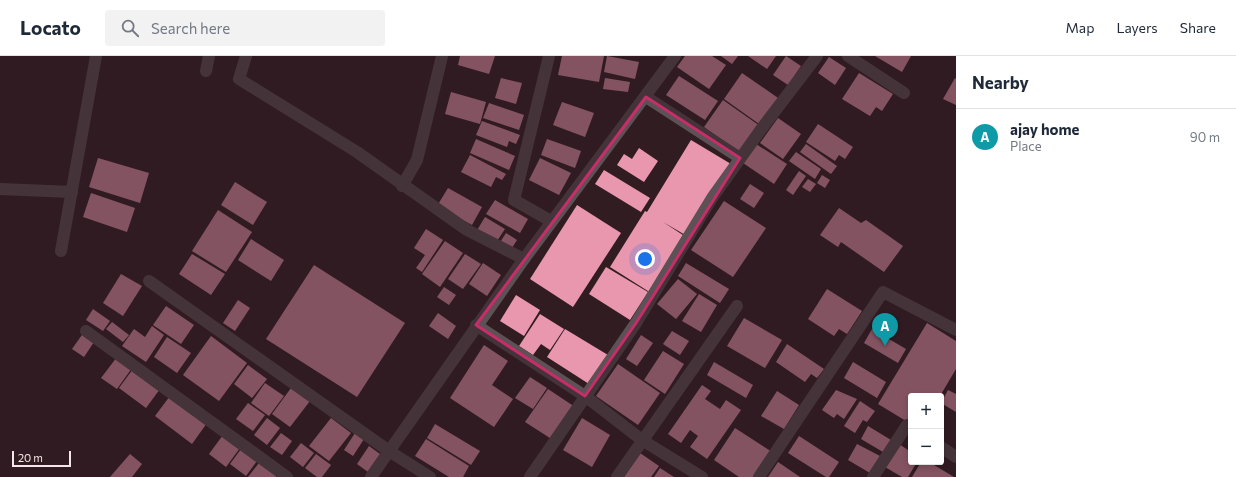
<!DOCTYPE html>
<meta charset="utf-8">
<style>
body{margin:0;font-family:Commissioner,sans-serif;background:#f2f2f3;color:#1f2937}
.controls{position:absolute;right:12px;bottom:12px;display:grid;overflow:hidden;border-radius:4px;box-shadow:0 2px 6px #0003}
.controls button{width:36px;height:36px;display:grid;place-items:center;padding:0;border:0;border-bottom:1px solid #e0e1e3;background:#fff;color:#1f2937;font:20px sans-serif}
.scale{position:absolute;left:12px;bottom:10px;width:59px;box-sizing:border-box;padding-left:4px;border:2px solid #f5e6e9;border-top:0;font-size:11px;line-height:14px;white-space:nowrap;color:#f5e6e9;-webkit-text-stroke:3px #311c22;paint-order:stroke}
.you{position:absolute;left:645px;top:203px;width:14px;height:14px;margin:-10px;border:3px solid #fff;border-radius:50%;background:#1a73e8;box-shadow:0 0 0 6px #1a73e833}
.badge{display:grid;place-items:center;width:26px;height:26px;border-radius:50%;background:#2f7756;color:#fff;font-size:13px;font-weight:700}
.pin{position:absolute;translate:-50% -33px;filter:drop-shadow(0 1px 2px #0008)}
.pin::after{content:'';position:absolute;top:21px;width:14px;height:12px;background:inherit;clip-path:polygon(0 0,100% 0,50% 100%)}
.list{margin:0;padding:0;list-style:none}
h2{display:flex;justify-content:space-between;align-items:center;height:52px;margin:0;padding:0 16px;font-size:17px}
h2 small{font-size:13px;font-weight:400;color:#747a83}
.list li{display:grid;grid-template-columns:26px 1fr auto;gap:12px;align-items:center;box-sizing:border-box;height:56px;padding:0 16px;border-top:1px solid #e0e1e3}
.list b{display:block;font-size:15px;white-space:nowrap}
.list p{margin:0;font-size:13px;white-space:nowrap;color:#747a83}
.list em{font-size:13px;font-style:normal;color:#747a83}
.icon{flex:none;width:22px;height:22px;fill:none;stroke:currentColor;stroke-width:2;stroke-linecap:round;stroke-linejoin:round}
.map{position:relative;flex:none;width:956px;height:421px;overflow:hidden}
header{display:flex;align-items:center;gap:24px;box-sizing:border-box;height:56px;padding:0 20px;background:#fff;border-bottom:1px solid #e0e1e3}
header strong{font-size:19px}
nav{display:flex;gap:22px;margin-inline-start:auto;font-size:14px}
.search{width:280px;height:36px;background:#f2f2f3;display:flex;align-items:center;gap:10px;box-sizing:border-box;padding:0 14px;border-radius:4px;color:#747a83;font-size:15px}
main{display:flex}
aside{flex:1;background:#fff}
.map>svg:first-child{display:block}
</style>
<header>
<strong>Locato</strong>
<div class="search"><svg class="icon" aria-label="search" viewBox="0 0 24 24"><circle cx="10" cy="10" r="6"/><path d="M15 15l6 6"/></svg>Search here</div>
<nav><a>Map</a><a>Layers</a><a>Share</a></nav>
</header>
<main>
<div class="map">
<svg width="956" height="421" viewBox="0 0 956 421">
<rect width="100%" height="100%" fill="#311c22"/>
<g fill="#e997ae">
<polygon points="460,0 495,0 489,18 458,9"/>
<polygon points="562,0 604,0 599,26 558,19"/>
<polygon points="607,0 639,6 635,23 604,16"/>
<polygon points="685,0 712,0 726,9 709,33 677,11"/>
<polygon points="721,0 738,0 732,8"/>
<polygon points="748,0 776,0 767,13"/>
<polygon points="786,0 801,10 788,29 773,19"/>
<polygon points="875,0 911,0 902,16"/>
<polygon points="829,1 846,12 835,29 818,17"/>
<polygon points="742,17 781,44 762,70 724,43"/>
<polygon points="859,17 893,38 882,55 876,51 870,60 842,43"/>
<polygon points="679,20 718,45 705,64 666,39"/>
<polygon points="501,22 522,27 516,48 495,42"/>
<polygon points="605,22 630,26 628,36 603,33"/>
<polygon points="955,22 956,23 956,49 943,43"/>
<polygon points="451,36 486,46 480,68 445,58"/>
<polygon points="723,44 760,70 741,97 704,71"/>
<polygon points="562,46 594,57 585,81 553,69"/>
<polygon points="489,47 524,59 519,74 483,62"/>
<polygon points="778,62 801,78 783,103 760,87"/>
<polygon points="482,65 520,79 516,88 509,85 507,91 476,79"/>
<polygon points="818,68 853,91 845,103 839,99 835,105 806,86"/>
<polygon points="476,83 515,100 509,114 470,97"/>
<polygon points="547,83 581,95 575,112 541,99"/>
<polygon points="691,84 731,108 687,180 663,166 686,181 651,237 610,211 645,155 647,156"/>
<polygon points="756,88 787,108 774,128 743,107"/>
<polygon points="806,88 837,110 831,118 800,96"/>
<polygon points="639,92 658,105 644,126 617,109 624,98 632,103"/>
<polygon points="796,96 821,113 815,123 789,105"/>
<polygon points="470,99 506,118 502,124 496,121 491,131 461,116"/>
<polygon points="98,102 149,117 140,147 89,131"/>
<polygon points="540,102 571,117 559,139 529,124"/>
<polygon points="604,114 650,142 641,156 595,128"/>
<polygon points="799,115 806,120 793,139 786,134"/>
<polygon points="822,119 830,124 825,132 817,127"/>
<polygon points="808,123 816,128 810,136 802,131"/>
<polygon points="235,126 267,146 253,169 221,149"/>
<polygon points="750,128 764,137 754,152 740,143"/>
<polygon points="448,132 482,151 472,169 437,150"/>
<polygon points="91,137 135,152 127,176 83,161"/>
<polygon points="495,144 528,163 520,177 486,158"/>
<polygon points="724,145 766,172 733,221 691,194"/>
<polygon points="577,149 621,177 573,251 530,223"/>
<polygon points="839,152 861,167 866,164 903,190 884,216 841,186 838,191 820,179"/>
<polygon points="218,154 252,176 226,216 192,195"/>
<polygon points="485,161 505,173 495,188 476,176"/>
<polygon points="426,173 443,184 422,216 416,212 425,199 414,192"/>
<polygon points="506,177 517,184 510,195 499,188"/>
<polygon points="251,183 284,204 271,225 238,204"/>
<polygon points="445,185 463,197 440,231 422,218"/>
<polygon points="192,198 225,218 211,239 179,218"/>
<polygon points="465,198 481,208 463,233 448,223"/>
<polygon points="483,207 501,219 487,240 469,228"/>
<polygon points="686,207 729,233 720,247 678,220"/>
<polygon points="314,209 405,267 357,341 266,283"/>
<polygon points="606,211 648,236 630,264 589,238"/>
<polygon points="121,218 142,230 123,260 103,247"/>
<polygon points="678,223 697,238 676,263 657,248"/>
<polygon points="444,231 456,239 449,249 437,241"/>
<polygon points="827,233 862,255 847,278 839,273 834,280 808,263"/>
<polygon points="699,238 717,249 701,276 682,265"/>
<polygon points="516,239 540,254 524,280 500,265"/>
<polygon points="238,244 250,252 235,275 223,267"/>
<polygon points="166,250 194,269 181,288 153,269"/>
<polygon points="93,253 110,265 103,275 86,264"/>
<polygon points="438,257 456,270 448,283 429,270"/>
<polygon points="540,258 564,273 550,294 541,288 533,299 519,290"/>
<polygon points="744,262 782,284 765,312 727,290"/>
<polygon points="112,266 129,279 123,286 106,273"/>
<polygon points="927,267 956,285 956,313 940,340 911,340 911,368 878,348"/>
<polygon points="152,270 164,279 146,306 122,290 134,273 145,281"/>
<polygon points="565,273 608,299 589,328 547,301"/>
<polygon points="872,273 906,293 898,307 864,287"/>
<polygon points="672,275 689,285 680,299 663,288"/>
<polygon points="84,276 96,283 84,301 72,293"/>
<polygon points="641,279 653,287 637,310 626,303"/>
<polygon points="211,280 247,307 219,345 183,319"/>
<polygon points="167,281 191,297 177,317 154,301"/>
<polygon points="787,288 824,313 817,322 811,318 805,326 776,306"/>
<polygon points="484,289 508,305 492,329 513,343 494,371 450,342"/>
<polygon points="663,295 684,308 665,338 644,324"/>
<polygon points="117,301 132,312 117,333 101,322"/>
<polygon points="714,306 753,329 746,342 707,319"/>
<polygon points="853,306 886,326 877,342 844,322"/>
<polygon points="618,308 660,337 638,369 596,340"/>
<polygon points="248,309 267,323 252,342 234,328"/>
<polygon points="133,313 160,333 146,352 119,332"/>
<polygon points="530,321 547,332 533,353 515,342"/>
<polygon points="265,327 284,340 269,360 251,347"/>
<polygon points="702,329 711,335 705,343 720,353 726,344 741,354 707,403 690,391 698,380 690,374 681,387 668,378"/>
<polygon points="291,332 310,345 290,371 272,358"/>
<polygon points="548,333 575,351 553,384 525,366"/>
<polygon points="836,334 857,343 844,363 837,358 834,362 822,354"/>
<polygon points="948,334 956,338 956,356 941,347"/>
<polygon points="777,335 799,349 784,373 761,360"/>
<polygon points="170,340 207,367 192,388 155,360"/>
<polygon points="860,345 875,355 867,366 863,364 855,377 844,370"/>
<polygon points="248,347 265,359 253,375 236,363"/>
<polygon points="267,362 280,372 267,389 254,379"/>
<polygon points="331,362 351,377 329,405 309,390"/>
<polygon points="582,362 610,379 592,411 563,394"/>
<polygon points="435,368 480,395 471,409 427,382"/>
<polygon points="868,370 891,384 883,396 861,383"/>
<polygon points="735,372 772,396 755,421 739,421 714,404"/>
<polygon points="281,377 292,385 282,399 270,391"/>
<polygon points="355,377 364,383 353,400 344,394"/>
<polygon points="223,379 240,392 226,411 209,398"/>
<polygon points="799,380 839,406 829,421 826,421 788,397"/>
<polygon points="426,383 469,410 463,421 449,421 415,400"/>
<polygon points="301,387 314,397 303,411 290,401"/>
<polygon points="857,388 880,400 870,417 848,404"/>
<polygon points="899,388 911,396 911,406 917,406 908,421 902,421 885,411"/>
<polygon points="369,390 380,398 368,416 357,408"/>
<polygon points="241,393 257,405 246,420 230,408"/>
<polygon points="640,397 659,410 651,421 624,421"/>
<polygon points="130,398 142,408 132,421 110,421"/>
<polygon points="316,398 331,409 322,421 317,421 305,412"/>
<polygon points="778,406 800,421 768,421"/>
<polygon points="921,406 929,406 954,421 912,421"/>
<polygon points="259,407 276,420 276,421 248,421"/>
<polygon points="660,412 674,421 654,421"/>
</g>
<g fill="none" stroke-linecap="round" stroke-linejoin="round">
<g stroke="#5c5154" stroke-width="12">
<polyline points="246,0 239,23 357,96 467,174 524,203"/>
<polyline points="549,0 514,144 551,165"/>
<polyline points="848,0 904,37"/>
<polyline points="206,15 209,0"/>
<polyline points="646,41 740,102"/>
<polyline points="402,130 417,104 442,0"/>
<polyline points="0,133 72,136"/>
<polyline points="61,195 96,0"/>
<polyline points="149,225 389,395 430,421"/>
<polyline points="476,269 585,340 642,384 702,421"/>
<polyline points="86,275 287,421"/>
<polyline points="941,391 956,401"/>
<polyline points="371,421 524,203 675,0"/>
<polyline points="530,421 636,267 712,142 762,72 817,0"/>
<polyline points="617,421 737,250"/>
<polyline points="759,421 883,236 956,274"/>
<polyline points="873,421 907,369 911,371"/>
</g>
</g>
<path d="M0 0H956V421H0ZM 646,41 L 740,102 L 636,267 L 585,340 L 476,269 Z" fill="#311c22" fill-opacity=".55" fill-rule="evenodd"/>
<path fill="none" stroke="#c72d69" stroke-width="3" stroke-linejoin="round" d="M 646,41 L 740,102 L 636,267 L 585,340 L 476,269 Z"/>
</svg>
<div class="controls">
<button>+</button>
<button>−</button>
</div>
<div class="scale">20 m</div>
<div class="you"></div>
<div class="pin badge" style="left:885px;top:290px;background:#0f9aa8">A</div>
</div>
<aside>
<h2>Nearby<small></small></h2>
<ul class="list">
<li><span class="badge" style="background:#0f9aa8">A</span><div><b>ajay home</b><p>Place</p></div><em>90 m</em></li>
</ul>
</aside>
</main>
